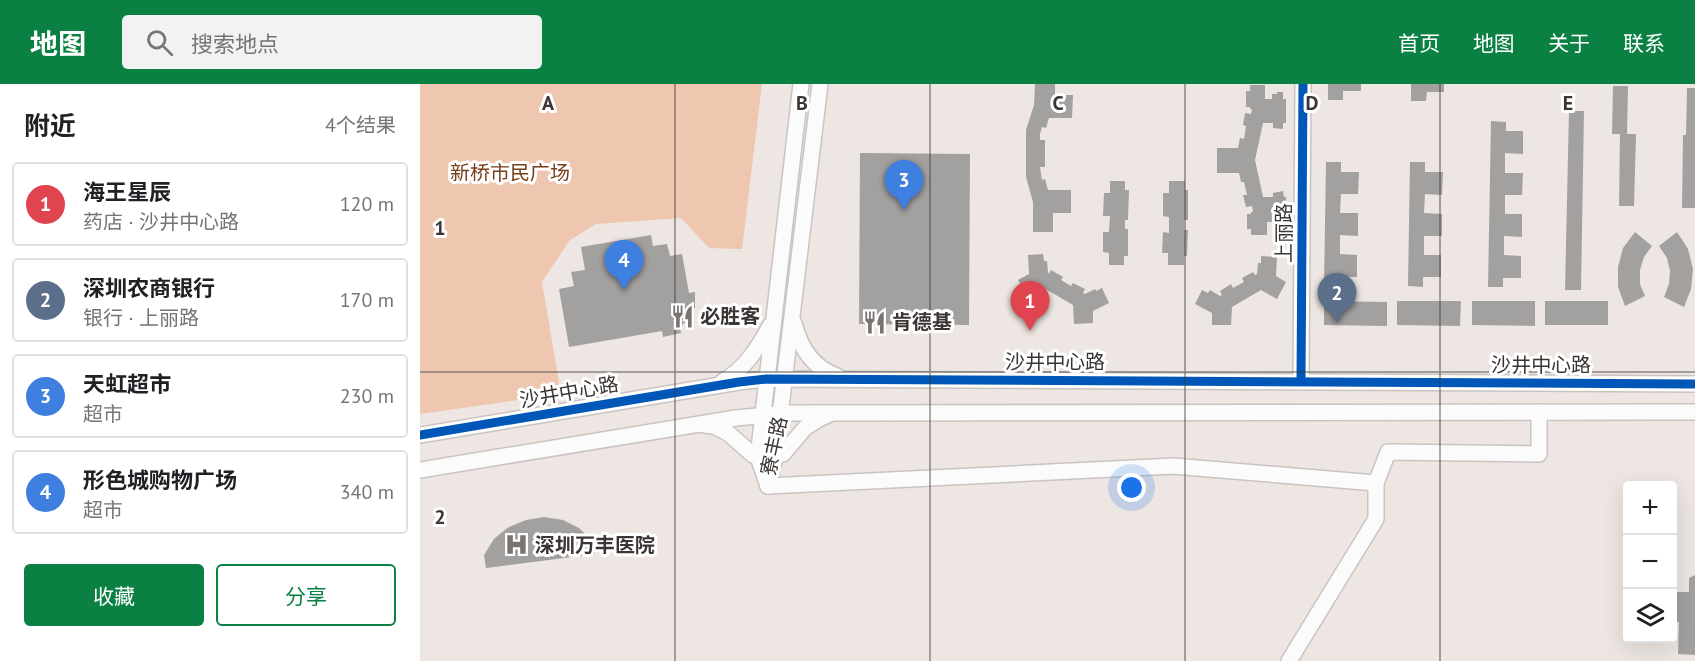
<!DOCTYPE html>
<html lang="zh">
<meta charset="utf-8">
<style>
body{margin:0;font-family:"PT Sans","Noto Sans SC",sans-serif;background:#f2f2f2;color:#202124}
.controls{position:absolute;right:18px;bottom:18px;display:grid;overflow:hidden;border-radius:6px;box-shadow:0 6px 24px #0002}
.controls button{width:54px;height:54px;display:grid;place-items:center;padding:0;border:0;border-bottom:2px solid #e0e0e0;background:#fff;color:#202124;font:30px sans-serif}
.you{position:absolute;left:712px;top:404px;width:21px;height:21px;margin:-15px;border:4px solid #fff;border-radius:50%;background:#1a73e8;box-shadow:0 0 0 9px #1a73e833}
.badge{display:grid;place-items:center;width:39px;height:39px;border-radius:50%;background:#0b8043;color:#fff;font-size:20px;font-weight:700}
.pin{position:absolute;translate:-50% -50px;filter:drop-shadow(0 2px 3px #0008)}
.pin::after{content:'';position:absolute;top:32px;width:21px;height:18px;background:inherit;clip-path:polygon(0 0,100% 0,50% 100%)}
.list{margin:0;padding:0;list-style:none}
h2{display:flex;justify-content:space-between;align-items:center;height:78px;margin:0;padding:0 24px;font-size:26px}
h2 small{font-size:20px;font-weight:400;color:#757577}
.list li{display:grid;grid-template-columns:39px 1fr auto;gap:18px;align-items:center;box-sizing:border-box;height:84px;margin:0 12px 12px;padding:0 12px;border:2px solid #e0e0e0;border-radius:6px}
.list b{display:block;font-size:22px;white-space:nowrap}
.list p{margin:0;font-size:20px;white-space:nowrap;color:#757577}
.list em{font-size:20px;font-style:normal;color:#757577}
.actions{display:flex;gap:12px;padding:18px 24px}
.actions a{flex:1;padding:14px 0;border:2px solid #0b8043;border-radius:6px;text-align:center;font-size:21px;color:#0b8043}
.actions .main{background:#0b8043;color:#fff}
.icon{flex:none;width:33px;height:33px;fill:none;stroke:currentColor;stroke-width:2;stroke-linecap:round;stroke-linejoin:round}
.map{position:relative;flex:none;width:1275px;height:577px;overflow:hidden}
header{display:flex;align-items:center;gap:36px;box-sizing:border-box;height:84px;padding:0 30px;background:#0b8043;color:#fff}
header strong{font-size:28px}
nav{display:flex;gap:33px;margin-inline-start:auto;font-size:21px}
.search{width:420px;height:54px;background:#f2f2f2;display:flex;align-items:center;gap:15px;box-sizing:border-box;padding:0 21px;border-radius:6px;color:#757577;font-size:22px}
main{display:flex}
aside{flex:1;background:#fff}
.map>svg:first-child{display:block}
</style>
<header>
<strong>地图</strong>
<div class="search"><svg class="icon" aria-label="search" viewBox="0 0 24 24"><circle cx="10" cy="10" r="6"/><path d="M15 15l6 6"/></svg>搜索地点</div>
<nav><a>首页</a><a>地图</a><a>关于</a><a>联系</a></nav>
</header>
<main>
<aside>
<h2>附近<small>4个结果</small></h2>
<ul class="list">
<li><span class="badge" style="background:#e0444e">1</span><div><b>海王星辰</b><p>药店 · 沙井中心路</p></div><em>120 m</em></li>
<li><span class="badge" style="background:#5c6f8a">2</span><div><b>深圳农商银行</b><p>银行 · 上丽路</p></div><em>170 m</em></li>
<li><span class="badge" style="background:#3f7fe0">3</span><div><b>天虹超市</b><p>超市</p></div><em>230 m</em></li>
<li><span class="badge" style="background:#3f7fe0">4</span><div><b>形色城购物广场</b><p>超市</p></div><em>340 m</em></li>
</ul>
<div class="actions"><a class="main">收藏</a><a>分享</a></div>
</aside>
<div class="map">
<svg width="1275" height="577" viewBox="0 0 1275 577">
<rect width="100%" height="100%" fill="#ede6e2"/>
<polygon fill="#efc6af" points="0,0 342,0 322,165 289,164 261,134 176,140 150,156 122,198 141,310 0,330"/>
<g fill="#a2a19f">
<polygon points="615,0 635,0 635,11 653,11 652,34 629,34 626,44 622,43 620,50 620,56 625,56 625,83 620,83 622,96 625,95 628,106 651,106 651,129 633,129 633,148 613,148 613,118 606,93 606,46 614,21"/>
<polygon points="908,0 941,0 941,7 923,7 923,16 908,16"/>
<polygon points="991,0 1024,0 1024,8 1007,8 1006,17 991,17"/>
<polygon points="830,1 845,1 845,15 852,15 852,10 857,10 857,8 863,8 863,15 866,15 866,39 863,39 863,45 853,44 853,39 843,39 835,76 843,113 853,113 853,109 863,107 864,113 866,113 867,137 864,138 864,144 854,142 853,138 847,138 847,151 831,151 831,145 827,145 827,130 831,130 831,128 833,128 832,122 826,123 823,111 827,111 824,98 821,98 819,89 797,89 797,64 818,64 820,54 824,55 826,42 823,41 825,29 831,30 832,25 830,25 830,23 826,23 826,7 830,7"/>
<polygon points="1193,2 1208,2 1207,50 1216,50 1214,122 1199,122 1200,50 1192,50"/>
<polygon points="1267,4 1275,4 1275,124 1262,124 1263,51 1266,51"/>
<polygon points="1149,27 1164,27 1161,206 1145,206"/>
<polygon points="1071,37 1086,38 1086,47 1103,47 1103,70 1085,69 1085,89 1103,89 1102,111 1085,111 1085,130 1102,130 1102,153 1084,152 1084,171 1101,172 1101,194 1083,194 1083,203 1068,203"/>
<polygon points="440,69 550,70 549,241 439,240"/>
<polygon points="906,78 921,78 921,88 939,88 938,110 921,110 920,129 938,129 938,152 920,151 920,170 937,171 937,193 919,193 919,202 904,202"/>
<polygon points="990,78 1005,78 1005,88 1023,88 1022,111 1005,110 1004,129 1022,130 1022,152 1004,152 1004,171 1021,171 1021,193 1003,193 1003,203 988,202"/>
<polygon points="690,97 705,97 705,106 709,106 708,136 705,136 705,145 708,145 708,172 704,172 704,181 689,181 689,169 683,168 683,148 689,148 690,132 683,132 684,109 690,109"/>
<polygon points="749,97 765,97 765,106 768,106 768,136 764,136 764,146 768,146 767,172 764,172 764,181 748,181 748,169 742,169 743,148 749,149 749,133 743,132 743,109 749,109"/>
<polygon points="1215,148 1232,162 1224,173 1220,186 1220,200 1225,212 1205,222 1198,203 1198,183 1203,164"/>
<polygon points="1257,148 1268,165 1273,185 1271,205 1264,223 1244,213 1249,200 1250,187 1247,174 1239,162"/>
<polygon points="231,151 233,162 247,160 250,172 262,170 269,209 275,208 275,224 271,224 272,232 260,243 261,249 243,253 242,247 149,263 139,205 154,202 151,188 165,186 161,163"/>
<polygon points="623,170 624,177 627,177 628,188 629,190 631,186 643,193 641,196 651,202 653,199 665,205 663,209 665,210 675,205 676,207 682,204 689,219 673,227 673,239 654,240 653,221 624,204 608,213 598,196 609,190 608,171"/>
<polygon points="841,172 857,173 856,192 866,198 857,215 841,206 812,223 811,241 792,241 792,229 775,220 782,206 788,209 790,206 800,212 802,211 800,207 811,200 813,204 824,198 822,194 833,188 835,191 837,190 838,179 841,179"/>
<polygon points="904,217 967,218 967,242 904,241"/>
<polygon points="977,217 1041,217 1040,242 977,241"/>
<polygon points="1052,217 1115,217 1115,242 1052,241"/>
<rect x="1125" y="217" width="63" height="24"/>
<polygon points="124,433 143,436 159,444 173,457 175,470 66,484 64,471 74,455 81,449 89,443 106,436"/>
<polygon points="1275,491 1275,571 1258,570 1259,538 1252,538 1252,508 1269,508 1269,494"/>
</g>
<g fill="none" stroke-linecap="round" stroke-linejoin="round">
<defs>
<g id="minor">
<path d="M 374,239 C 380,263 393,284 417,292"/>
<polyline points="881,297 883,0"/>
<path d="M 302,298 C 324,286 338,264 350,242"/>
<polyline points="284,341 294,342 308,349 333,371 345,374 363,370 385,344 399,335 410,330"/>
<polyline points="0,351 319,298 347,295 1275,300"/>
<polyline points="0,386 316,334 368,329 1275,328"/>
<polyline points="348,402 753,382 956,399"/>
<polyline points="348,402 338,373 381,0"/>
<polyline points="348,402 355,373 400,0"/>
<polyline points="869,577 956,435 956,399 968,368 1119,370 1119,328"/>
</g>
</defs>
<use href="#minor" stroke="#cac4c1" stroke-width="18"/>
<use href="#minor" stroke="#fcfbfb" stroke-width="15"/>
<defs>
<g id="cycleway">
<polyline points="881,297 883,0"/>
<polyline points="0,351 319,298 347,295 1275,300"/>
</g>
</defs>
<use href="#cycleway" stroke="#fff" stroke-width="13"/>
<use href="#cycleway" stroke="#0057b8" stroke-width="9"/>
</g>
<path fill="none" stroke="#3b3634" stroke-width="1.5" stroke-opacity="0.55" d="M 255,0 L 255,577M 510,0 L 510,577M 765,0 L 765,577M 1020,0 L 1020,577M 0,288 L 1275,288"/>
<defs>
<symbol id="restaurant-bare" viewBox="-9 -9 18 18"><path d="M-5-6h1v4h1v-4h1v4h1v-4h1v5L-1.5 .5V6h-2V.5L-5-1ZM5-6V6H3V1.5H1.5Q1.5-4 5-6Z" fill="#797471" stroke="#fff" stroke-width="2.5" paint-order="stroke"/></symbol>
<symbol id="hospital-bare" viewBox="-9 -9 18 18"><path d="M-5-5h3v3.5h4V-5h3V5h-3V1.5h-4V5h-3Z" fill="#797471" stroke="#fff" stroke-width="2.5" paint-order="stroke"/></symbol>
</defs>
<g fill-rule="evenodd">
<use href="#restaurant-bare" x="246" y="216" width="33" height="33"/>
<use href="#restaurant-bare" x="438" y="222" width="33" height="33"/>
<use href="#hospital-bare" x="80" y="444" width="33" height="33"/>
</g>
<g text-anchor="middle" dominant-baseline="central" stroke-width="6" stroke-linejoin="round" paint-order="stroke">
<g font-size="20" fill="#763e19" stroke="#fff">
<text x="90" y="89">新桥市民广场</text>
</g>
<g font-size="20" fill="#3b3634" stroke="#fff">
<text transform="translate(864 149) rotate(-90)">上丽路</text>
<text x="635" y="278">沙井中心路</text>
<text x="1121" y="281">沙井中心路</text>
<text transform="translate(149 308) rotate(-10)">沙井中心路</text>
<text transform="translate(354 362) rotate(-78)">寮丰路</text>
</g>
<g font-size="20" font-weight="bold" fill="#3b3634" stroke="#fff" text-anchor="start">
<text x="280" y="232">必胜客</text>
<text x="472" y="238">肯德基</text>
<text x="115" y="461">深圳万丰医院</text>
</g>
</g>
<g font-size="20" text-anchor="middle" font-weight="bold" fill="#3b3634" stroke="#fff" stroke-width="6" stroke-linejoin="round" paint-order="stroke">
<text x="128" y="26">A</text>
<text x="382" y="26">B</text>
<text x="638" y="26">C</text>
<text x="892" y="26">D</text>
<text x="1148" y="26">E</text>
<text x="20" y="151">1</text>
<text x="20" y="440">2</text>
</g>
</svg>
<div class="controls">
<button>+</button>
<button>−</button>
<button><svg class="icon" aria-label="layers" viewBox="0 0 24 24"><path d="M12 4l9 5-9 5-9-5zM3 14l9 5 9-5"/></svg></button>
</div>
<div class="you"></div>
<div class="pin badge" style="left:610px;top:247px;background:#e0444e">1</div>
<div class="pin badge" style="left:917px;top:239px;background:#5c6f8a">2</div>
<div class="pin badge" style="left:484px;top:126px;background:#3f7fe0">3</div>
<div class="pin badge" style="left:204px;top:206px;background:#3f7fe0">4</div>
</div>
</main>
